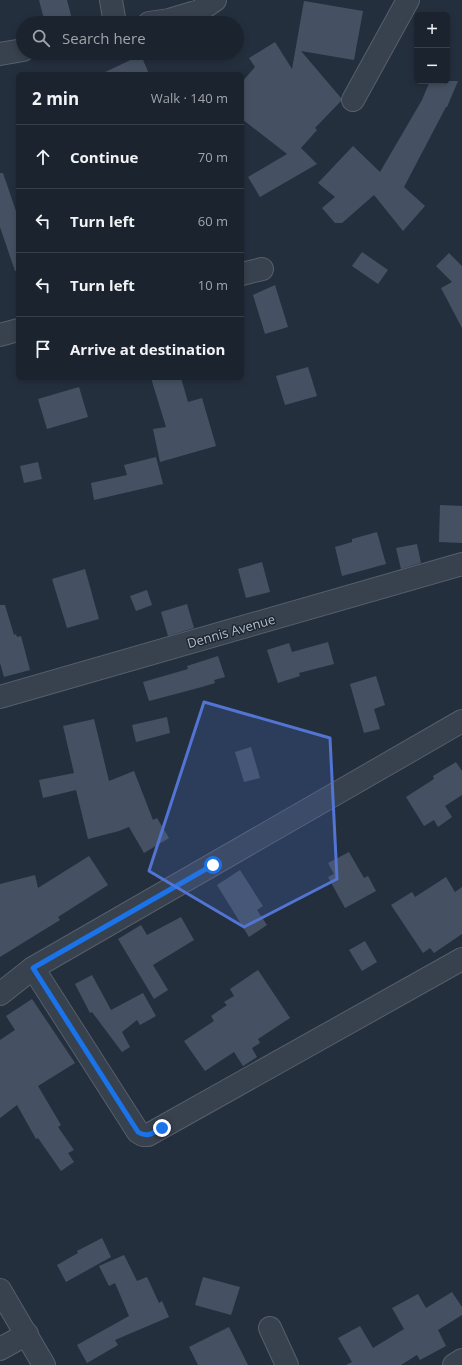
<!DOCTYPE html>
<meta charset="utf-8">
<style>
body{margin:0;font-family:"Open Sans",sans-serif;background:#282f3a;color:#f1f3f6}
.controls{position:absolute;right:12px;top:12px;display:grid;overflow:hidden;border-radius:6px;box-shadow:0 2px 6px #0003}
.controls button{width:36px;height:36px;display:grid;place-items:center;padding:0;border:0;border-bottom:1px solid #39404a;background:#1b232e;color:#f1f3f6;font:20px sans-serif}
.stop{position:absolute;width:12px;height:12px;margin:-9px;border:3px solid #1a73e8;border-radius:50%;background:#fff}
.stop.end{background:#1a73e8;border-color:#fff;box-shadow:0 1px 4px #0008}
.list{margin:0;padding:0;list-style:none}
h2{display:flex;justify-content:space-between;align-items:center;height:52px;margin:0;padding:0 16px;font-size:17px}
h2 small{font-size:13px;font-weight:400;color:#a0a4aa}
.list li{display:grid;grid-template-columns:26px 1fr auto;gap:12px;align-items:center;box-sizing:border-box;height:64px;padding:0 16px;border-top:1px solid #39404a}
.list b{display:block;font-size:15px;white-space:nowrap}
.list em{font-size:13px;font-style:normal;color:#a0a4aa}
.icon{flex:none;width:22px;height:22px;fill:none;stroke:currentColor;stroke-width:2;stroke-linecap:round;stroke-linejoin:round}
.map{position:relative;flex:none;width:462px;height:1365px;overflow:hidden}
.search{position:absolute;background:#1b232e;box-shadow:0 2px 6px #0003;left:16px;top:16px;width:228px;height:44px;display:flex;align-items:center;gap:10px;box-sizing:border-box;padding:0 14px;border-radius:22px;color:#a0a4aa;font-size:15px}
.panel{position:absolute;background:#1b232e;box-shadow:0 2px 6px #0003;left:16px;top:72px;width:228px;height:308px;border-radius:6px}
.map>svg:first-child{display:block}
</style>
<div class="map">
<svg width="462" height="1365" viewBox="0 0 462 1365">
<rect width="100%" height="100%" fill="#242f3e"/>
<g fill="#455162">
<polygon points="39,0 67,0 73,23 45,23"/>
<polygon points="304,1 363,11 354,60 301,51 341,98 341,101 315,128 317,130 301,148 317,164 260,197 248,177 287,154 242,119 242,82 255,67 249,58 275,42 292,69"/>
<polygon points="141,55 149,74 101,74"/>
<polygon points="430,81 458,81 447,107 446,107 404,187 425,206 403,231 374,195 342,223 335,223 322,208 335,197 318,183 353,146 380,172 422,100"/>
<polygon points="0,173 3,173 18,217 18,271 15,271 0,227"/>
<polygon points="362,252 388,270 378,284 352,266"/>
<polygon points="449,253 462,266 462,328 441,288 452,282 436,266"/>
<polygon points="275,285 288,327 265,334 253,295"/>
<polygon points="308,367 317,396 285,405 276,376"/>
<polygon points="151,378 181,378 188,402 202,398 216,446 160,462 153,429 166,427"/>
<polygon points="79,387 88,417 47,429 38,399"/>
<polygon points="156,457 163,484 94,500 91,483 127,475 124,465"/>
<polygon points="38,462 42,479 24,483 20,466"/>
<polygon points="440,505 462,506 462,543 439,542"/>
<polygon points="377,532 386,564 342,576 335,547 352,542 352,539"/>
<polygon points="417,544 421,563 401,569 396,548"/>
<polygon points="262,562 270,592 246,598 238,569"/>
<polygon points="85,569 99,619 67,628 52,579"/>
<polygon points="147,590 152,605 136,611 130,596"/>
<polygon points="187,604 194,628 168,636 161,612"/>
<polygon points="0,605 5,605 14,635 16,634 17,637 21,636 30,670 4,677 0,663"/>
<polygon points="328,642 334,664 299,673 300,676 278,683 267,650 289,643 292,652"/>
<polygon points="218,656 225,677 214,680 215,683 202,687 149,701 143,682 188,669 187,666"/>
<polygon points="376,676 385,705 374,709 380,729 364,733 350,684"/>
<polygon points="167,717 170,733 136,742 132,725"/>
<polygon points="94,719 109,781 134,771 153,820 157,818 169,838 144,853 129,827 119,831 88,839 76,790 43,798 39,780 74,773 63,726"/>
<polygon points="251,747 260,778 244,782 235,752"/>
<polygon points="456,762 462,771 462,795 445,806 452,817 438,827 434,820 424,826 406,797 434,779 433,776"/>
<polygon points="349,852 364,878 368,876 376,891 345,908 328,877 334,874 328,863"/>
<polygon points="89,856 108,885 58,917 60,920 0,957 0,884 35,875 38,888"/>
<polygon points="240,870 263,906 257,910 267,925 249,937 217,885"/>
<polygon points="446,877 455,892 462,887 462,934 434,953 430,948 423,953 391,905 412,892 415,897"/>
<polygon points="181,917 194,940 153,965 168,990 154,999 118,939 141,925 147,935"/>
<polygon points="365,941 377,962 362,971 349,950"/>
<polygon points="258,970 290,1018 258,1039 260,1043 252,1048 257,1057 243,1066 234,1052 205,1071 184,1041 214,1021 211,1016 227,1005 224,1002 234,996 230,989"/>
<polygon points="92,975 111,1010 143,993 156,1016 140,1025 137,1020 122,1032 130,1047 122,1052 92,1012 90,1013 75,984"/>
<polygon points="32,999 75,1063 38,1086 61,1125 58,1127 74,1150 68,1153 74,1162 61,1171 38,1138 36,1139 17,1105 0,1118 0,1040 15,1030 6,1016"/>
<polygon points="102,1238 111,1257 66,1282 57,1265 78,1253 77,1251"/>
<polygon points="124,1255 137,1281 147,1277 159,1303 162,1301 169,1317 115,1340 118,1345 87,1363 77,1345 129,1316 115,1283 109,1286 99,1266"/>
<polygon points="203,1277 240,1287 231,1315 195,1305"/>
<polygon points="452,1292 462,1307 462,1315 438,1330 446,1346 420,1360 417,1355 401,1365 346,1365 352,1362 338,1338 360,1326 373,1348 404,1329 392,1308 418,1294 426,1308"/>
<polygon points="229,1327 248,1365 198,1365 189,1347"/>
</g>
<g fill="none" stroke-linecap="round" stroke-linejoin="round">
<defs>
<g id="street">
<polyline points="111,0 114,18 113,23"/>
<polyline points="149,23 169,20 199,11 215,0"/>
<polyline points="0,54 23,50"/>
<polyline points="353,100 408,0"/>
<polyline points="242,274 262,269"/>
<polyline points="0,335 18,330"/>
<polyline points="0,697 462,564"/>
<polyline points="33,968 138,1132 143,1135 148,1135 462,959"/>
<polyline points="0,994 33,968 462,721"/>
<polyline points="0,1290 44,1365"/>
<polyline points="270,1328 287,1365"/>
<polyline points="0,1349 27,1334"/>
<polyline points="454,1365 462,1360"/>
</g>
</defs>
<use href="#street" stroke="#565f6c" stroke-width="24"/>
<use href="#street" stroke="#38414e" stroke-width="22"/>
</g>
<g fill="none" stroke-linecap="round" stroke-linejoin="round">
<path stroke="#1a73e8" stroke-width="5" d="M 162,1128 C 153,1133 147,1138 138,1132 L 33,968 L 213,865"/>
</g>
<path fill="#5274d3" fill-opacity="0.2" stroke="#5274d3" stroke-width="3" stroke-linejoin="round" d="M 204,702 L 330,738 L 337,879 L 244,927 L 149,871 Z"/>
<g text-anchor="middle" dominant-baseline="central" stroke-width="3" stroke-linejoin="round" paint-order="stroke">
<g font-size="13" fill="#b4bcc9" stroke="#1d2633">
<text transform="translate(231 631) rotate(-16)">Dennis Avenue</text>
</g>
</g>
</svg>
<div class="controls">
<button>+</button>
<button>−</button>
</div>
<div class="stop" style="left:213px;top:865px"></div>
<div class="stop end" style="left:162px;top:1128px"></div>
<div class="search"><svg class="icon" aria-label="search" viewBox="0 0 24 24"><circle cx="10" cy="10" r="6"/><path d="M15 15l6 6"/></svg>Search here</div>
<section class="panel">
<h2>2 min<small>Walk · 140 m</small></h2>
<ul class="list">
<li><svg class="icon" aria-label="ahead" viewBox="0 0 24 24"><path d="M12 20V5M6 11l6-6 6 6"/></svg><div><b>Continue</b></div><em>70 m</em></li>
<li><svg class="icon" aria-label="left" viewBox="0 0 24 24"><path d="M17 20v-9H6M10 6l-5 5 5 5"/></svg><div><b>Turn left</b></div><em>60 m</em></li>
<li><svg class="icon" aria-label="left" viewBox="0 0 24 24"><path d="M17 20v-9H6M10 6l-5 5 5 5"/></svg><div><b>Turn left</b></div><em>10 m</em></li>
<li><svg class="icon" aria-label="arrive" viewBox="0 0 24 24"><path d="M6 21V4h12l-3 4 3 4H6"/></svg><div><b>Arrive at destination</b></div></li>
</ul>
</section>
</div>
